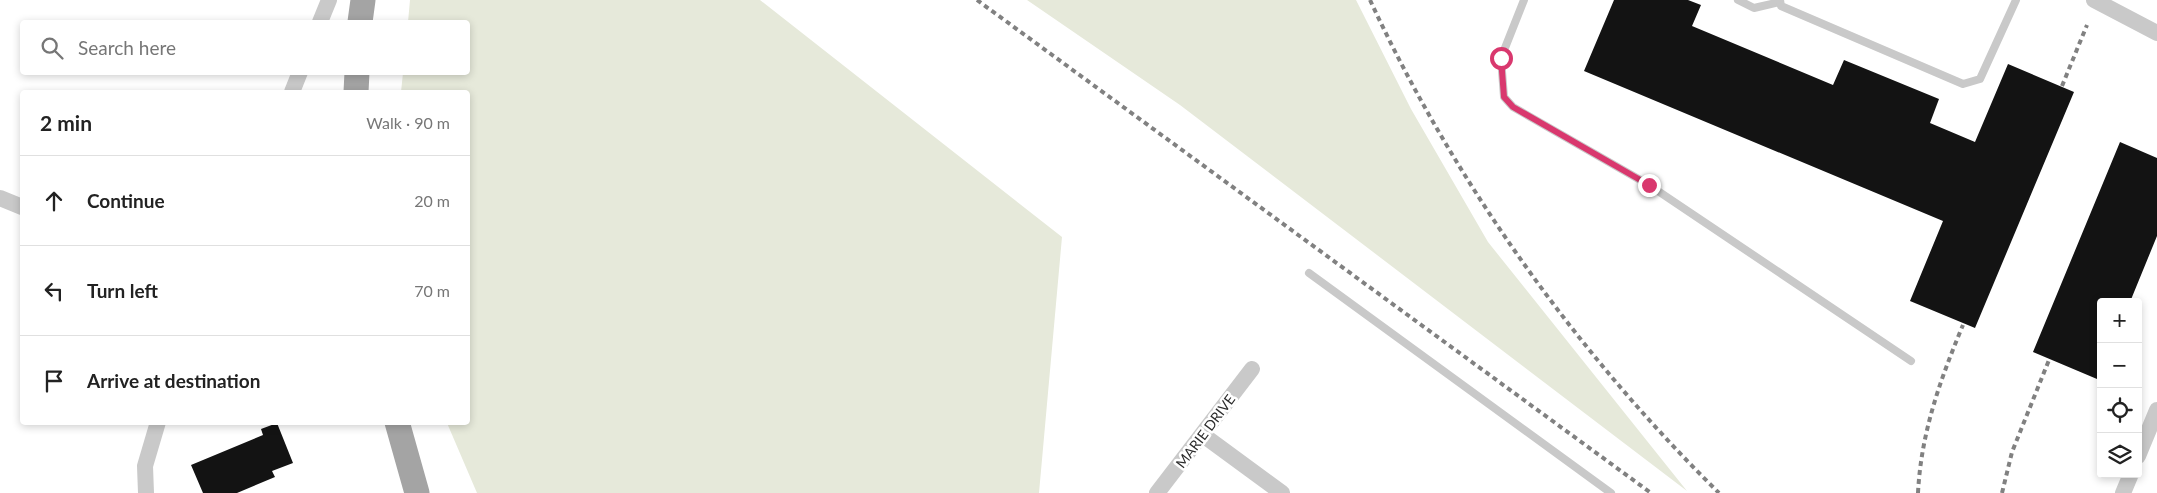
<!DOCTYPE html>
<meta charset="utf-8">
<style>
body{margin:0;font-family:Lato,sans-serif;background:#f2f2f2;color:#222}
.controls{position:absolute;right:15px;bottom:15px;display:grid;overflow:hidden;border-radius:5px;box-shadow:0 2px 8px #0003}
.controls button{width:45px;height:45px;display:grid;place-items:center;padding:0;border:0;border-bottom:1px solid #e0e0e0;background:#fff;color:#222;font:25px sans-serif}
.stop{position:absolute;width:15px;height:15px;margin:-11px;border:4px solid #d9386e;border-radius:50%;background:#fff}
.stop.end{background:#d9386e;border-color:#fff;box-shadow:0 1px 5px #0008}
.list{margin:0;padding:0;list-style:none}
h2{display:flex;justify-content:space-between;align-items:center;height:65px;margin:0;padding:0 20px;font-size:21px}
h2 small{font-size:16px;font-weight:400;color:#767676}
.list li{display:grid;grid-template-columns:32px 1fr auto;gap:15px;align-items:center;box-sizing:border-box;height:90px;padding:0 20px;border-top:1px solid #e0e0e0}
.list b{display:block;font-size:19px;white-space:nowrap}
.list em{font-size:16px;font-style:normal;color:#767676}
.icon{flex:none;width:28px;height:28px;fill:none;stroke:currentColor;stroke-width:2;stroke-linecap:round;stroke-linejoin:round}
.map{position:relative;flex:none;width:2157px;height:493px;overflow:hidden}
.search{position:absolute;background:#fff;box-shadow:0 2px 8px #0003;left:20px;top:20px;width:450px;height:55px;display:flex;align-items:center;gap:12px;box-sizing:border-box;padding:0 18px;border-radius:5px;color:#767676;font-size:19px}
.panel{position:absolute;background:#fff;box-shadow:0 2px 8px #0003;left:20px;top:90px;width:450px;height:335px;border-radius:5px}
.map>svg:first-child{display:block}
</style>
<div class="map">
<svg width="2157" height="493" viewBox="0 0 2157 493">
<rect width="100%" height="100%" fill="#fff"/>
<g fill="#e6e9da">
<polygon points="410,0 760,0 1062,237 1039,493 477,493 447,423 468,422 468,92 401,92 403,73 468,72 468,22 408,22"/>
<polygon points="1027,0 1356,0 1411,109 1488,242 1687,491 1180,105"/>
</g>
<g fill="#131313">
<polygon points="1614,0 1688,0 1701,5 1692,26 1833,85 1844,60 1939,99 1930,123 1975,142 2008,64 2074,92 1975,328 1910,301 1943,221 1584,71"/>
<polygon points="2120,142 2157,158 2157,236 2130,302 2101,302 2101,371 2097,379 2033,352"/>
<polygon points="277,423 293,463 272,471 275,477 237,493 203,493 191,465 263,435 261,429"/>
</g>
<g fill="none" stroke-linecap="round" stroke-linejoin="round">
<g stroke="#c9c9c9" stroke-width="8">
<polyline points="1524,0 1501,58 1504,97 1513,107 1649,185 1911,361"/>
<polyline points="1738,0 1754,8 1780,2"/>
<polyline points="1780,0 1781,6 1963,84 1980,79 2016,0"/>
<polyline points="1309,273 1611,493"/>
</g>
<g stroke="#c9c9c9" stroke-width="16">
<polyline points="2094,0 2157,33"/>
<polyline points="320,22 329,0"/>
<polyline points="292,92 300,72"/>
<polyline points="0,198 22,207"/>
<polyline points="1203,435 1282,493"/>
<polyline points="2138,456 2157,410"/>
<polyline points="146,493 145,466 158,422"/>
<polyline points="1157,493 1252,369"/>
<polyline points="2123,493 2131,474"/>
</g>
<g stroke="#a4a4a4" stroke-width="25">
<polyline points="360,22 363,0"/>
<polyline points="356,92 357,72"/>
<polyline points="397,422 417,493"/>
</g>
<g stroke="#818181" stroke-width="4" stroke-dasharray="5 4" stroke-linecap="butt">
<polyline points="977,0 1651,493"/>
<path d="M 1370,0 C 1455,183 1576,352 1719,493"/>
<polyline points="2062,86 2087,25"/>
<path d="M 1918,493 C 1921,433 1940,380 1963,325"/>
<polyline points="2002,493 2012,452 2049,360"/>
</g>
</g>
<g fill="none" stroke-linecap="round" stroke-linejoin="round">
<polyline stroke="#d9386e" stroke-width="6" points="1501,58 1504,97 1513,107 1649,185"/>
</g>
<g text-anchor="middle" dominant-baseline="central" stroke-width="5" stroke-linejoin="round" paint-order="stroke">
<g font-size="14" fill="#2c2c2c" stroke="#fff">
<text transform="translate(1205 431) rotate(-53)">MARIE DRIVE</text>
</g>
</g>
</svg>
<div class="controls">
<button>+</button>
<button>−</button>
<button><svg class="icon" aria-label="locate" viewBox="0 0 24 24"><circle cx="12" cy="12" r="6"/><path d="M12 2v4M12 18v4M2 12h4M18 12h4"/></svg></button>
<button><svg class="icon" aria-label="layers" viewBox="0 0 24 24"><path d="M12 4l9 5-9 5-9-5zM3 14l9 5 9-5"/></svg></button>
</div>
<div class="stop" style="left:1501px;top:58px"></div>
<div class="stop end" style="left:1649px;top:185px"></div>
<div class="search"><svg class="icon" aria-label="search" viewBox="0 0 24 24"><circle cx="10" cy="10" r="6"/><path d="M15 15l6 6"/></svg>Search here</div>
<section class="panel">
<h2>2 min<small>Walk · 90 m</small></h2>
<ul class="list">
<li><svg class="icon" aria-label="ahead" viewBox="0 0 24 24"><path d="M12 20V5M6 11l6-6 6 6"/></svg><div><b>Continue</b></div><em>20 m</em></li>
<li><svg class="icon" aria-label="left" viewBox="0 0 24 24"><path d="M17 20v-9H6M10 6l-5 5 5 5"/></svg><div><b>Turn left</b></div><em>70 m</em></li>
<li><svg class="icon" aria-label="arrive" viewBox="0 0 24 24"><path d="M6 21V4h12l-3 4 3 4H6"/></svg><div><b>Arrive at destination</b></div></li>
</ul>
</section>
</div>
